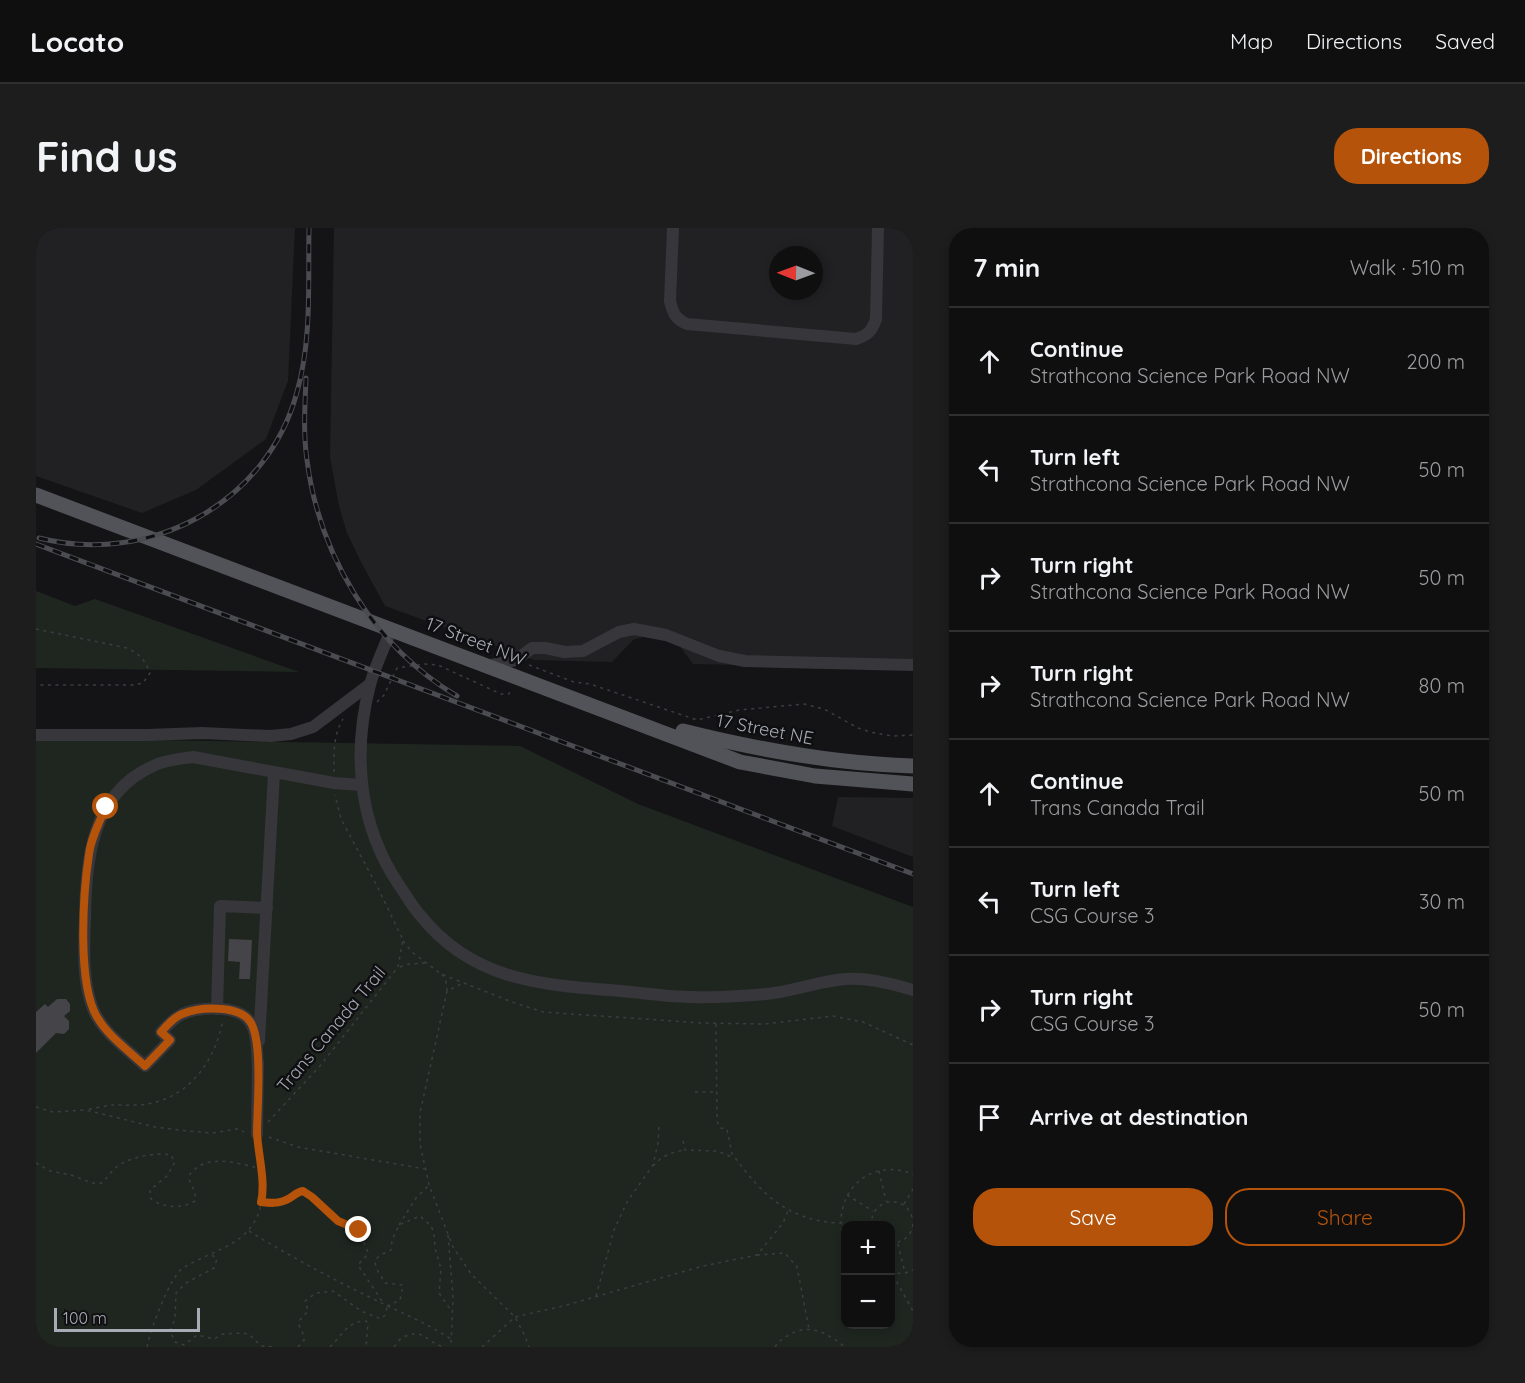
<!DOCTYPE html>
<meta charset="utf-8">
<style>
body{margin:0;font-family:Quicksand,sans-serif;background:#1d1d1e;color:#f1f3f6}
.controls{position:absolute;right:18px;bottom:18px;display:grid;overflow:hidden;border-radius:12px;box-shadow:0 3px 9px #0003}
.controls button{width:54px;height:54px;display:grid;place-items:center;padding:0;border:0;border-bottom:2px solid #2f2f30;background:#0f0f10;color:#f1f3f6;font:30px sans-serif}
.compass{position:absolute;left:733px;top:18px;width:54px;height:54px;border-radius:50%;background:#0f0f10;box-shadow:0 3px 9px #0003;rotate:271deg}
.scale{position:absolute;left:18px;bottom:15px;width:146px;box-sizing:border-box;padding-left:6px;border:3px solid #a7abb5;border-top:0;font-size:16px;line-height:21px;white-space:nowrap;color:#a7abb5;-webkit-text-stroke:4px #0f0f11;paint-order:stroke}
.stop{position:absolute;width:18px;height:18px;margin:-14px;border:4px solid #b45309;border-radius:50%;background:#fff}
.stop.end{background:#b45309;border-color:#fff;box-shadow:0 2px 6px #0008}
.list{margin:0;padding:0;list-style:none}
h2{display:flex;justify-content:space-between;align-items:center;height:78px;margin:0;padding:0 24px;font-size:26px}
h2 small{font-size:20px;font-weight:400;color:#9b9c9f}
.list li{display:grid;grid-template-columns:39px 1fr auto;gap:18px;align-items:center;box-sizing:border-box;height:108px;padding:0 24px;border-top:2px solid #2f2f30}
.list b{display:block;font-size:22px;white-space:nowrap}
.list p{margin:0;font-size:20px;white-space:nowrap;color:#9b9c9f}
.list em{font-size:20px;font-style:normal;color:#9b9c9f}
.actions{display:flex;gap:12px;padding:18px 24px}
.actions a{flex:1;padding:14px 0;border:2px solid #b45309;border-radius:24px;text-align:center;font-size:21px;color:#b45309}
.actions .main{background:#b45309;color:#fff}
.icon{flex:none;width:33px;height:33px;fill:none;stroke:currentColor;stroke-width:2;stroke-linecap:round;stroke-linejoin:round}
.map{position:relative;flex:none;width:877px;height:1119px;overflow:hidden;border-radius:24px}
header{display:flex;align-items:center;gap:36px;box-sizing:border-box;height:84px;padding:0 30px;background:#0f0f10;border-bottom:2px solid #2f2f30}
header strong{font-size:28px}
nav{display:flex;gap:33px;margin-inline-start:auto;font-size:21px}
.intro{display:flex;align-items:center;justify-content:space-between;box-sizing:border-box;height:144px;padding:0 36px}
h1{margin:0;font-size:42px}
.button{padding:15px 27px;border-radius:24px;background:#b45309;color:#fff;font-size:21px;font-weight:700}
main{display:flex;gap:36px;padding:0 36px}
aside{flex:1;background:#0f0f10;border-radius:24px;box-shadow:0 3px 9px #0003}
.map>svg:first-child{display:block}
</style>
<header>
<strong>Locato</strong>
<nav><a>Map</a><a>Directions</a><a>Saved</a></nav>
</header>
<div class="intro"><h1>Find us</h1><a class="button">Directions</a></div>
<main>
<div class="map">
<svg width="877" height="1119" viewBox="0 0 877 1119">
<rect width="100%" height="100%" fill="#141416"/>
<g fill="#212123" fill-rule="evenodd">
<polygon points="0,0 259,0 252,153 230,211 160,262 106,285 0,248"/>
<path d="M 298,0 L 877,0 L 877,441 L 657,436 L 643,417 L 614,407 L 597,412 L 576,434 L 498,432 L 349,378 L 325,334 L 311,305 L 303,278 L 294,229 ZM 742,27 L 778,27 L 778,63 L 742,63 Z"/>
<polygon points="802,569 877,570 877,629 796,598"/>
</g>
<g fill="#1f2620" fill-rule="evenodd">
<polygon points="0,363 39,378 59,371 263,444 0,440"/>
<path d="M 0,510 L 484,518 L 602,576 L 877,679 L 877,1119 L 0,1119 ZM 810,998 L 854,998 L 854,1096 L 810,1096 Z"/>
</g>
<g fill="#444449">
<polygon points="193,711 216,712 214,751 203,751 204,734 192,733"/>
<polygon points="21,771 30,771 34,776 34,783 28,788 33,793 33,801 28,806 20,805 0,825 0,784 9,776 12,779"/>
</g>
<g fill="none" stroke-linecap="round" stroke-linejoin="round">
<g stroke="#3c3d42" stroke-width="1.5" stroke-dasharray="3 4.5" stroke-linecap="butt">
<path d="M 0,401 L 91,420 C 104,426 109,432 114,445 L 107,455 L 97,457 L 0,457"/>
<polyline points="493,437 538,454 554,456 661,492 703,482 768,476 788,481 822,500 834,504 856,508 877,507"/>
<polyline points="341,474 348,467 361,440 389,436 402,437 465,466 473,466 476,460"/>
<path d="M 298,544 C 298,526 297,507 307,491"/>
<polyline points="367,713 376,724 405,746 476,774 507,784 666,795 729,796 797,788 827,794 877,817"/>
<polyline points="364,739 373,736 389,735"/>
<polyline points="406,746 410,754 411,763 425,756"/>
<polyline points="411,763 384,885 384,916 393,957 417,1019 436,1047 479,1089 489,1108 493,1119"/>
<path d="M 680,796 L 681,893 L 684,900 L 691,901 L 696,926 L 700,931 C 728,969 754,993 804,995"/>
<polyline points="659,864 681,864"/>
<polyline points="0,879 17,884 50,882 119,899 151,903 177,905 201,901 208,904"/>
<path d="M 53,881 C 60,880 69,878 76,877 C 89,877 104,878 117,875 C 157,865 180,830 187,791"/>
<polyline points="232,894 284,838 362,739 367,712 343,662 305,591 299,567"/>
<polyline points="233,909 262,919 389,941"/>
<polyline points="647,913 649,922 681,923 696,929"/>
<path d="M 0,935 L 14,943 L 35,947 L 56,955 L 66,955 C 72,949 77,941 83,937 C 96,929 120,924 135,927 L 139,934 L 131,948 L 114,962 L 115,971 C 127,980 146,981 159,973 C 161,963 155,960 153,950 C 153,946 155,945 158,942 C 175,926 203,936 223,940"/>
<path d="M 617,938 C 625,928 636,924 649,922"/>
<polyline points="843,943 850,973"/>
<polyline points="811,967 837,983"/>
<polyline points="225,974 241,975 249,973 262,964 268,963 272,965 296,989 323,1002 332,1024 331,1027 322,1037 346,1073"/>
<polyline points="868,976 877,961"/>
<polyline points="363,997 380,970 392,958"/>
<path d="M 835,998 C 835,968 872,965 877,993"/>
<path d="M 213,1003 C 258,1031 306,1056 354,1079 C 375,1089 395,1098 415,1111"/>
<polyline points="412,1007 417,1069 415,1119"/>
<path d="M 854,1015 C 867,1015 876,1008 877,995"/>
<polyline points="862,1016 869,1045"/>
<path d="M 810,1018 C 791,972 829,927 877,946"/>
<polyline points="176,1027 181,1031 178,1040 150,1055 140,1065 139,1091 134,1103 139,1114 148,1117 161,1107 178,1111 187,1106 207,1105 213,1106 225,1118 238,1119"/>
<polyline points="721,1027 749,1025 761,1039 773,1101"/>
<polyline points="854,1046 869,1045 877,1042"/>
<polyline points="857,1047 877,1083"/>
<polyline points="560,1068 578,1002 591,974 617,937 622,915 623,898"/>
<path d="M 351,1078 L 364,1072 L 367,1057 L 349,1055 C 346,1048 335,1037 341,1030 C 344,1026 351,1025 355,1022 L 356,1012 L 363,997 L 384,988 L 395,998 L 398,1005 L 399,1020 L 405,1041 L 403,1065 L 416,1084"/>
<path d="M 111,1119 C 114,1103 134,1048 147,1040 C 172,1024 207,1019 221,989 C 231,968 224,939 222,916"/>
<path d="M 262,1119 L 268,1112 C 269,1105 262,1101 263,1093 L 272,1083 L 269,1073 L 280,1065 L 297,1063 L 325,1083 L 345,1091 L 349,1087 L 351,1079"/>
<path d="M 294,1119 C 306,1107 312,1093 330,1093 L 332,1095 L 330,1119"/>
<path d="M 358,1119 L 365,1110 C 390,1099 387,1113 408,1119"/>
<polyline points="446,1119 479,1089 527,1078 667,1038 721,1027 747,995 752,983"/>
<path d="M 739,1119 C 743,1113 747,1110 753,1107 C 774,1094 792,1106 809,1119"/>
</g>
<g stroke="#36363b" stroke-width="12">
<path d="M 637,0 L 634,73 C 637,85 639,91 651,96 L 820,111 C 832,107 836,103 840,91 L 842,0"/>
<path d="M 355,402 C 348,420 339,438 334,457 C 316,526 323,598 363,657 C 370,667 376,678 384,687 C 437,754 508,757 585,763 C 609,765 633,769 657,769 C 681,770 706,768 730,766 C 754,764 777,755 801,752 C 827,748 853,755 877,762"/>
<polyline points="451,438 480,432 496,420 509,420 529,424 547,423 583,404 598,401 630,407 683,428 709,433 877,437"/>
<polyline points="0,507 111,507 166,505 234,508 255,506 277,499 334,456"/>
<polyline points="181,781 184,678 231,680"/>
<polyline points="223,813 238,545"/>
<path d="M 222,841 C 221,827 222,806 214,794 C 202,776 159,778 143,788 C 136,792 131,798 125,804 L 134,812 L 109,838 C 91,821 66,804 57,781 C 46,753 48,720 49,691 C 50,632 55,566 117,538 C 129,532 143,531 157,529 L 298,555 L 325,557"/>
<polyline points="221,906 222,834"/>
</g>
<g stroke="#525359" stroke-width="15">
<polyline points="0,267 704,534 779,548 877,556"/>
<path d="M 647,503 C 723,522 799,536 877,538"/>
</g>
<defs>
<g id="rail">
<path d="M 270,150 C 269,177 267,205 271,232 C 283,327 338,419 421,468"/>
<path d="M 3,310 C 113,338 231,276 261,164 C 276,111 272,54 273,0"/>
<polyline points="0,316 877,646"/>
</g>
</defs>
<use href="#rail" stroke="#4b4c52" stroke-width="5"/>
<use href="#rail" stroke="#0f0f11" stroke-width="3" stroke-dasharray="9" stroke-linecap="butt"/>
</g>
<g fill="none" stroke-linecap="round" stroke-linejoin="round">
<path stroke="#b45309" stroke-width="8" d="M 70,579 C 63,595 55,610 53,626 C 47,666 41,755 61,789 C 72,808 93,823 109,838 L 134,812 L 125,804 C 131,797 138,789 146,786 C 163,779 204,776 215,795 C 227,816 221,880 221,905 C 222,926 230,954 225,974 C 233,975 242,976 250,972 C 257,969 260,964 267,963 L 276,969 L 302,993 L 323,1002"/>
</g>
<g text-anchor="middle" dominant-baseline="central" stroke-width="5" stroke-linejoin="round" paint-order="stroke">
<g font-size="18" fill="#a7abb5" stroke="#0f0f11">
<text transform="translate(440 413) rotate(21)">17 Street NW</text>
<text transform="translate(729 501) rotate(11)">17 Street NE</text>
<text transform="translate(295 801) rotate(-50)">Trans Canada Trail</text>
</g>
</g>
</svg>
<div class="controls">
<button>+</button>
<button>−</button>
</div>
<svg class="compass" viewBox="-18 -18 36 36"><path d="M0-13l5 13h-10z" fill="#e53935"/><path d="M0 13l5-13h-10z" fill="#9b9c9f"/></svg>
<div class="scale">100 m</div>
<div class="stop" style="left:70px;top:579px"></div>
<div class="stop end" style="left:323px;top:1002px"></div>
</div>
<aside>
<h2>7 min<small>Walk · 510 m</small></h2>
<ul class="list">
<li><svg class="icon" aria-label="ahead" viewBox="0 0 24 24"><path d="M12 20V5M6 11l6-6 6 6"/></svg><div><b>Continue</b><p>Strathcona Science Park Road NW</p></div><em>200 m</em></li>
<li><svg class="icon" aria-label="left" viewBox="0 0 24 24"><path d="M17 20v-9H6M10 6l-5 5 5 5"/></svg><div><b>Turn left</b><p>Strathcona Science Park Road NW</p></div><em>50 m</em></li>
<li><svg class="icon" aria-label="right" viewBox="0 0 24 24"><path d="M7 20v-9h11M14 6l5 5-5 5"/></svg><div><b>Turn right</b><p>Strathcona Science Park Road NW</p></div><em>50 m</em></li>
<li><svg class="icon" aria-label="right" viewBox="0 0 24 24"><path d="M7 20v-9h11M14 6l5 5-5 5"/></svg><div><b>Turn right</b><p>Strathcona Science Park Road NW</p></div><em>80 m</em></li>
<li><svg class="icon" aria-label="ahead" viewBox="0 0 24 24"><path d="M12 20V5M6 11l6-6 6 6"/></svg><div><b>Continue</b><p>Trans Canada Trail</p></div><em>50 m</em></li>
<li><svg class="icon" aria-label="left" viewBox="0 0 24 24"><path d="M17 20v-9H6M10 6l-5 5 5 5"/></svg><div><b>Turn left</b><p>CSG Course 3</p></div><em>30 m</em></li>
<li><svg class="icon" aria-label="right" viewBox="0 0 24 24"><path d="M7 20v-9h11M14 6l5 5-5 5"/></svg><div><b>Turn right</b><p>CSG Course 3</p></div><em>50 m</em></li>
<li><svg class="icon" aria-label="arrive" viewBox="0 0 24 24"><path d="M6 21V4h12l-3 4 3 4H6"/></svg><div><b>Arrive at destination</b></div></li>
</ul>
<div class="actions"><a class="main">Save</a><a>Share</a></div>
</aside>
</main>
